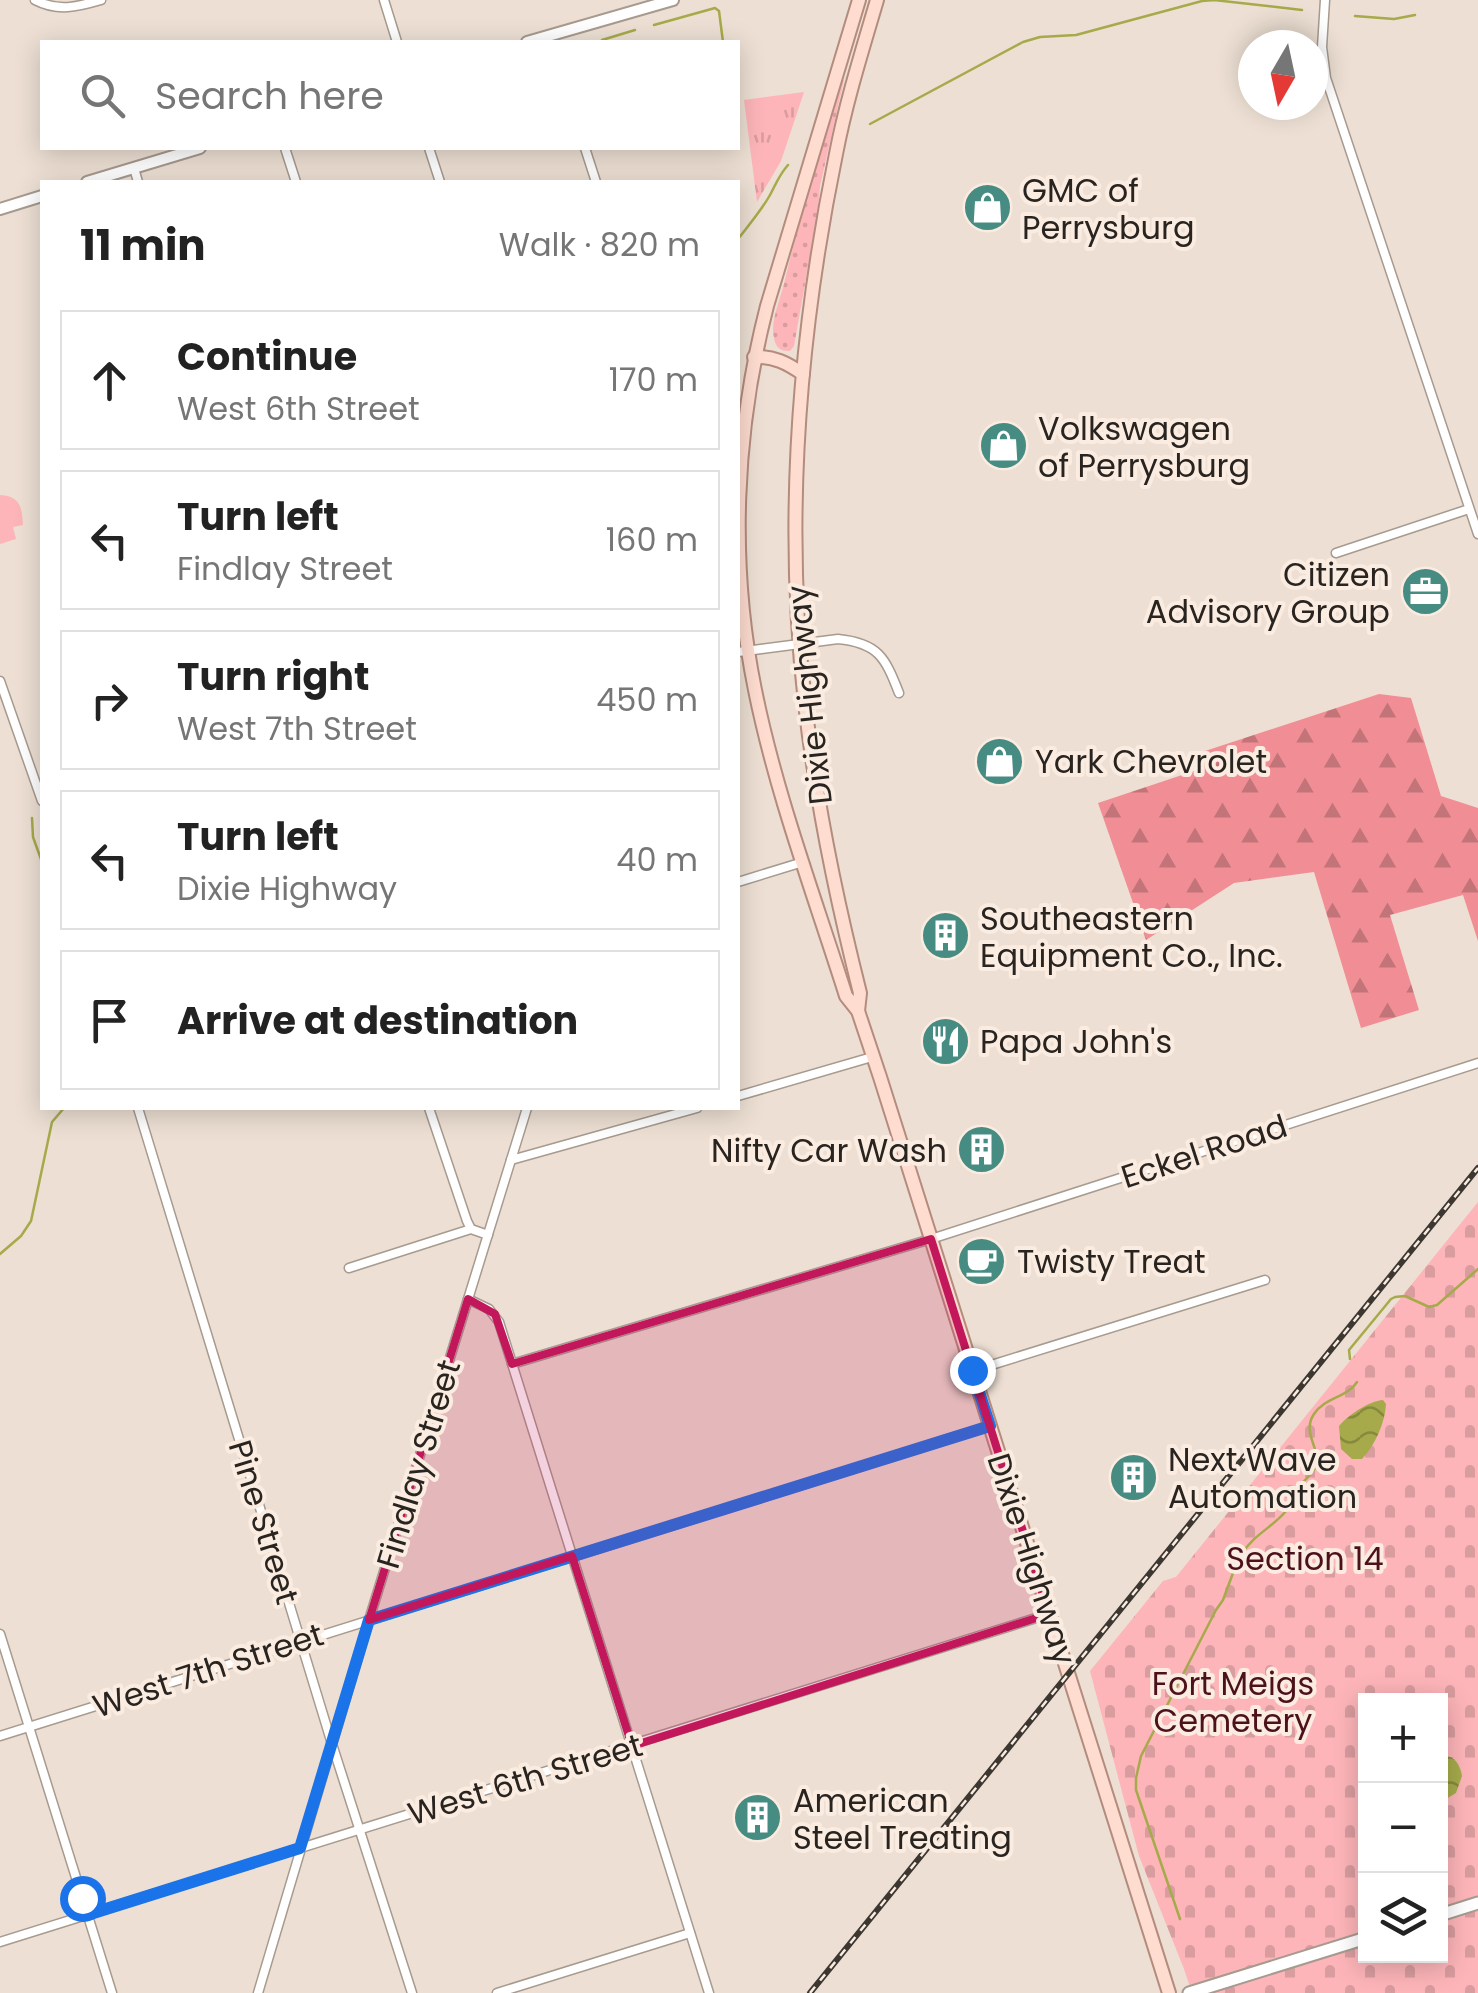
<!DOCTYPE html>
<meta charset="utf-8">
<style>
body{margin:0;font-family:Poppins,sans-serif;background:#f6f6f6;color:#222}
.controls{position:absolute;right:30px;bottom:30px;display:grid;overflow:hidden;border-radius:0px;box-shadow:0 5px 25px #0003}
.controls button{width:90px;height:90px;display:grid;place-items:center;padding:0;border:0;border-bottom:2px solid #e0e0e0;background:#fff;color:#222;font:50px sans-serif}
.compass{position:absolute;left:1238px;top:30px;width:90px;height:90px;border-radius:50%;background:#fff;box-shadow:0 5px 25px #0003;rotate:189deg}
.stop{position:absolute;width:30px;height:30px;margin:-22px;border:8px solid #1a73e8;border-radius:50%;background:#fff}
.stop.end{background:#1a73e8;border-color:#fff;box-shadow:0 2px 10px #0008}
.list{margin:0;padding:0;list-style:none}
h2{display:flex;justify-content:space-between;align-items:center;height:130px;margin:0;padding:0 40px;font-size:42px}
h2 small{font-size:32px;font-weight:400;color:#767676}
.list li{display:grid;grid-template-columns:65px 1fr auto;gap:30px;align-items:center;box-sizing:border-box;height:140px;margin:0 20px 20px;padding:0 20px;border:2px solid #e0e0e0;border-radius:0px}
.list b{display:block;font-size:38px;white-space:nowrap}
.list p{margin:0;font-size:32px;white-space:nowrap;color:#767676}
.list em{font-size:32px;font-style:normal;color:#767676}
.icon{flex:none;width:55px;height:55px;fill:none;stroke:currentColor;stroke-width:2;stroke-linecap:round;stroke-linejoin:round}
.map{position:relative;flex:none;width:1478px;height:1993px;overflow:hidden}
.search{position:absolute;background:#fff;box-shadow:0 5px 25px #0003;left:40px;top:40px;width:700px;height:110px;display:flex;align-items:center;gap:25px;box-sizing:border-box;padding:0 35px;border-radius:0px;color:#767676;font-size:38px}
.panel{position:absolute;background:#fff;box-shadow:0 5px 25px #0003;left:40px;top:180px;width:700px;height:930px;border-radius:0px}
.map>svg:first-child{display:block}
</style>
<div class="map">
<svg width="1478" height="1993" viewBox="0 0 1478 1993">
<defs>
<pattern id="grass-dots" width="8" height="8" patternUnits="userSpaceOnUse" patternTransform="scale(2.5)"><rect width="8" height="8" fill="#fdb5b9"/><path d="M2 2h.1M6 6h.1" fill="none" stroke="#d99c9f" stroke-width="1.8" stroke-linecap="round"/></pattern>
<pattern id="forest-firs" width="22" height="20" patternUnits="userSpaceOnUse" patternTransform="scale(2.5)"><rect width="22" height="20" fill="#f18e95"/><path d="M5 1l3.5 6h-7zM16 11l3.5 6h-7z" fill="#c37479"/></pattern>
<pattern id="cemetery-stones" width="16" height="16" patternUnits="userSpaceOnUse" patternTransform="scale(2.5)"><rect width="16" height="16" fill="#fdb5b9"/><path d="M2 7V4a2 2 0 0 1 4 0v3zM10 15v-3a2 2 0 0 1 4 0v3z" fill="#d99c9f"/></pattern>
<pattern id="park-tufts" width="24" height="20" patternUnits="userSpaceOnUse" patternTransform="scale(2.5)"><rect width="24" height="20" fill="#fdb5b9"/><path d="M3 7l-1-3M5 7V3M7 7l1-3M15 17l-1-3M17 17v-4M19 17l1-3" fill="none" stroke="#d99c9f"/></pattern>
<pattern id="water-waves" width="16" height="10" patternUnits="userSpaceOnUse" patternTransform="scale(2.5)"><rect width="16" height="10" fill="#a6aa4a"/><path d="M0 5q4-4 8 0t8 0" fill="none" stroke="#878a3d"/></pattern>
</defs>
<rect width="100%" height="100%" fill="#eddfd3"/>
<path fill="url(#grass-dots)" d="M 842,80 L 844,80 L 820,186 L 818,210 L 794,346 L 790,351 C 780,351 776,348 774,338 C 770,322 780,300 784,284 C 800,215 821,148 842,80 Z"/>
<polygon fill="url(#forest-firs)" points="1379,694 1411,698 1441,796 1478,808 1478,941 1463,895 1390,915 1419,1010 1361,1028 1314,872 1234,883 1146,940 1098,803 1203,768 1199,753"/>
<path fill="url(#cemetery-stones)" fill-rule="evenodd" d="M 1478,1202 L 1478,1993 L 1192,1993 L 1184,1969 L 1139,1856 L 1090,1671 L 1163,1581 L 1176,1577 ZM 1366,1700 L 1440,1700 L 1440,1956 L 1366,1956 Z"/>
<polygon fill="url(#park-tufts)" points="804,92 781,161 757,202 744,100"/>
<path fill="#fdb5b9" d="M 0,495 C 20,496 22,507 23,525 L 13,527 L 16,539 L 0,544 Z"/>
<g fill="url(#water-waves)">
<path d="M 1383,1400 L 1386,1404 C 1385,1423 1375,1445 1362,1459 L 1352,1459 L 1341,1449 L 1339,1426 C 1348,1415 1369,1401 1383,1400 Z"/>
<path d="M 1440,1756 C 1454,1754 1460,1764 1462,1776 L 1456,1793 L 1441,1802 Z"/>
</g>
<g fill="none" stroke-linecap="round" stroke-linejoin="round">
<g stroke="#a6aa4a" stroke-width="2.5">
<polyline points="1355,16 1394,19 1415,15"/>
<polyline points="654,25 715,8 719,11 723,42"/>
<polyline points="602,40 635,30"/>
<polyline points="870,124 1023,42 1040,37 1076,35 1202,1 1214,0 1302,10"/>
<path d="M 738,239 C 749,225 761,211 770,195 C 776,184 779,175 788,165"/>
<polyline points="32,818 33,837 42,862"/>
<polyline points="0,1254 21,1236 31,1221 52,1122 64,1108"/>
<polyline points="1350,1359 1349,1350 1391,1299 1395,1297 1405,1296 1429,1307 1437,1305 1478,1269"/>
<path d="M 1242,1554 C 1253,1535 1273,1527 1286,1511 C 1293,1503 1296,1493 1302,1484 C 1306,1478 1314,1472 1316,1466 C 1322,1451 1301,1433 1314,1414 C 1324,1398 1348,1397 1357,1382"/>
<polyline points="1180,1919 1136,1790 1136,1778 1141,1756 1216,1610 1223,1600 1233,1573"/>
</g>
<defs>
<g id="minor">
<path d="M 35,0 C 58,12 77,7 101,0"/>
<polyline points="384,0 397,42"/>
<polyline points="1325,0 1322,47 1326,78 1478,534"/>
<polyline points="285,148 296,182"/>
<polyline points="429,148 440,182"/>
<polyline points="585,148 596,182"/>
<polyline points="134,168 138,182"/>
<polyline points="1336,553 1469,509"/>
<path d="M 738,652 L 838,639 C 878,643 885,657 899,693"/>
<polyline points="0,681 42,801"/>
<polyline points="738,882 803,862"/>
<polyline points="738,1096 872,1057"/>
<polyline points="138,1108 332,1744 412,1993"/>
<polyline points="429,1108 467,1221 471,1229 488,1235"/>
<polyline points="511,1160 697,1108"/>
<polyline points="349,1268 471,1229"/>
<polyline points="468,1299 489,1309 499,1322 709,1993"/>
<polyline points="512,1364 931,1239 1478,1063"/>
<polyline points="972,1371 1265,1280"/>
<polyline points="0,1634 112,1993"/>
<polyline points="0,1736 990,1426"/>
<polyline points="0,1942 1049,1614"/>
<polyline points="258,1993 369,1620 527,1108"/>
<polyline points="497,1993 690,1933"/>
</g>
<g id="tertiary">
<polyline points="527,42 673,0"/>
<polyline points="87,182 200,148"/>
<polyline points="0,209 42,196"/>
</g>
<g id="secondary">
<polyline points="1440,1915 1478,1903"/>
<polyline points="1189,1993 1366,1938"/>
</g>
<g id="primary">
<path d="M 859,0 L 767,306 C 735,430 729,563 755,690 C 776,794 814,895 846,996 L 858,1011 L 880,1077 L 1169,1993"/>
<path d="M 754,357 C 774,356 787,363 803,374"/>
<path d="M 858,1011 L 860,993 C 836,898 816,802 805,703 C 784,520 799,334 836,154 C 846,102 862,51 877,0"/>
</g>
</defs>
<use href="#minor" stroke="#a79a8f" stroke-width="11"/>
<use href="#tertiary" stroke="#a79a8f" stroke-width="14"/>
<use href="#secondary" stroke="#a79a8f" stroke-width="15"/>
<use href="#primary" stroke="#b38c7e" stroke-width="16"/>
<use href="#minor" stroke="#fff" stroke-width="8"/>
<use href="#tertiary" stroke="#fff" stroke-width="10"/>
<use href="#secondary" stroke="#fff" stroke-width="11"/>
<use href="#primary" stroke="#fedcd0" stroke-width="12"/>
<defs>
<polyline id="rail" points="810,1993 1478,1168"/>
</defs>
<use href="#rail" stroke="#3d3732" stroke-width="6"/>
<use href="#rail" stroke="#faece0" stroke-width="2.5" stroke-dasharray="8" stroke-linecap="butt"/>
</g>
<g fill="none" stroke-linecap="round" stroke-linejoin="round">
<polyline stroke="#1a73e8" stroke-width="12" points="82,1898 87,1915 300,1848 369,1620 990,1426 972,1370"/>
</g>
<path fill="#c2185b" fill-opacity="0.2" stroke="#c2185b" stroke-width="8" stroke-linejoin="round" d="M 931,1239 L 1049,1614 L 632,1746 L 572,1556 L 369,1620 L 468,1299 L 495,1314 L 512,1364 Z"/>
<defs>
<symbol id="shop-disc" viewBox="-11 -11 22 22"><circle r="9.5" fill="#478c82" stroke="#faece0"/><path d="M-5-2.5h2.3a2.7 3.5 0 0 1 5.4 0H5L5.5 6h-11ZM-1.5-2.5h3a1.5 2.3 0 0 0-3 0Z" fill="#fff"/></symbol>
<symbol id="office-disc" viewBox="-11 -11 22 22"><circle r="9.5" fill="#478c82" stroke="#faece0"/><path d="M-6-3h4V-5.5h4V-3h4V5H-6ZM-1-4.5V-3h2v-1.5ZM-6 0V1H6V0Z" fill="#fff"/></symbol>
<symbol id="building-disc" viewBox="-11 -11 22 22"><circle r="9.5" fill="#478c82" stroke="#faece0"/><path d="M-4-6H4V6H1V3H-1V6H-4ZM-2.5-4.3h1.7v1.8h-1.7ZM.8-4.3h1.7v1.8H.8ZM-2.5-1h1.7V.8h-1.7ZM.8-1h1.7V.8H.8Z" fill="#fff"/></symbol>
<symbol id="restaurant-disc" viewBox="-11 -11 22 22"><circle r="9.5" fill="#478c82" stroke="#faece0"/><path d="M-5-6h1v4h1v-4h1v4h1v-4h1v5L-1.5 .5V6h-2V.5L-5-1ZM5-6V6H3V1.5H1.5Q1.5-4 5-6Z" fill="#fff"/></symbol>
<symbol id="cafe-disc" viewBox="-11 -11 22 22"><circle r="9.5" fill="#478c82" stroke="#faece0"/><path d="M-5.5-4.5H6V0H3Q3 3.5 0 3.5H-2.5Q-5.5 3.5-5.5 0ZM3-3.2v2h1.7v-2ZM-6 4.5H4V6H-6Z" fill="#fff"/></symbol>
</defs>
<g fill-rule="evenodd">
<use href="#shop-disc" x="960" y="180" width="55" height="55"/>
<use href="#shop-disc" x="976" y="418" width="55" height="55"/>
<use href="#office-disc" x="1398" y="564" width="55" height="55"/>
<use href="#shop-disc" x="972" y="734" width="55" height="55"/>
<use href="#building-disc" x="918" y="908" width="55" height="55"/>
<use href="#restaurant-disc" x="918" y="1014" width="55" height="55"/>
<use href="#building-disc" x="954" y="1122" width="55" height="55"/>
<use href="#cafe-disc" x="954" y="1234" width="55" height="55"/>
<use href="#building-disc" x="1106" y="1450" width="55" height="55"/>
<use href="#building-disc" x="730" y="1790" width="55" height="55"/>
</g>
<g text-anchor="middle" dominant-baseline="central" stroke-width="8" stroke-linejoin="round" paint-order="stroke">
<g font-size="32" fill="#292420" stroke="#faece0" text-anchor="start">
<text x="1022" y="190">GMC of<tspan x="1022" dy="37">Perrysburg</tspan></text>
<text x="1038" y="428">Volkswagen<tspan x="1038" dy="37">of Perrysburg</tspan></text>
<text x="1390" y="574" text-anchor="end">Citizen<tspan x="1390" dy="37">Advisory Group</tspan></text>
<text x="1035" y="761">Yark Chevrolet</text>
<text x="980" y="918">Southeastern<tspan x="980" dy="37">Equipment Co., Inc.</tspan></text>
<text x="980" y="1041">Papa John's</text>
<text x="947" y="1150" text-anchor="end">Nifty Car Wash</text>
<text x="1017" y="1261">Twisty Treat</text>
<text x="1168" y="1459">Next Wave<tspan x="1168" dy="37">Automation</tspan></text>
<text x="793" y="1800">American<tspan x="793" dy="37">Steel Treating</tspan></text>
</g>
<g font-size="32" fill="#292420" stroke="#faece0">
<text transform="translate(809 695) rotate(-96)">Dixie Highway</text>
<text transform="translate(1204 1151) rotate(-18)">Eckel Road</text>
<text transform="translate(418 1464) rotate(-73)">Findlay Street</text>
<text transform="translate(264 1522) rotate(73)">Pine Street</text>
<text transform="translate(1032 1559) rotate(72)">Dixie Highway</text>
<text transform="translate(208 1670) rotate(-18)">West 7th Street</text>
<text transform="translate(525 1779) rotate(-17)">West 6th Street</text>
</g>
<g font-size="32" fill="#4d111b" stroke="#faece0">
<text x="1305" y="1558">Section 14</text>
<text x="1233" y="1683">Fort Meigs<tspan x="1233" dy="37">Cemetery</tspan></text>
</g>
</g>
</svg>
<div class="controls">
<button>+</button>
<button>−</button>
<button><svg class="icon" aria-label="layers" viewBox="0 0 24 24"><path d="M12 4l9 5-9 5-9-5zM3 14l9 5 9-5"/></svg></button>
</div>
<svg class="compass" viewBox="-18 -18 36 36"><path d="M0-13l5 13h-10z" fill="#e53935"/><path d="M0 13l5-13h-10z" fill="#767676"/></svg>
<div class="stop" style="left:82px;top:1898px"></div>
<div class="stop end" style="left:972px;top:1370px"></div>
<div class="search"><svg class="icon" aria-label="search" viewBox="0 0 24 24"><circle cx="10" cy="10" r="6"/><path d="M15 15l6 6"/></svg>Search here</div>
<section class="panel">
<h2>11 min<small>Walk · 820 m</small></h2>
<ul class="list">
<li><svg class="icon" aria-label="ahead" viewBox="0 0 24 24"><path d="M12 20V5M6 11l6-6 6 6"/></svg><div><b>Continue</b><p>West 6th Street</p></div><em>170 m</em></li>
<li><svg class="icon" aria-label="left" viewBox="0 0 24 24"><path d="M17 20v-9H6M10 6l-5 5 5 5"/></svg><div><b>Turn left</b><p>Findlay Street</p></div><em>160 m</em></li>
<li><svg class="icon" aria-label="right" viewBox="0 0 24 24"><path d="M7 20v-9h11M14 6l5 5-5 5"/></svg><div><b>Turn right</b><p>West 7th Street</p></div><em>450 m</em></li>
<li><svg class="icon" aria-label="left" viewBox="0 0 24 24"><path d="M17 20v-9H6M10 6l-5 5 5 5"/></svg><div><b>Turn left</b><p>Dixie Highway</p></div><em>40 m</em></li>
<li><svg class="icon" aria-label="arrive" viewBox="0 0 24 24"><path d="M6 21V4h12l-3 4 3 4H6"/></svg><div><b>Arrive at destination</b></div></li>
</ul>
</section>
</div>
